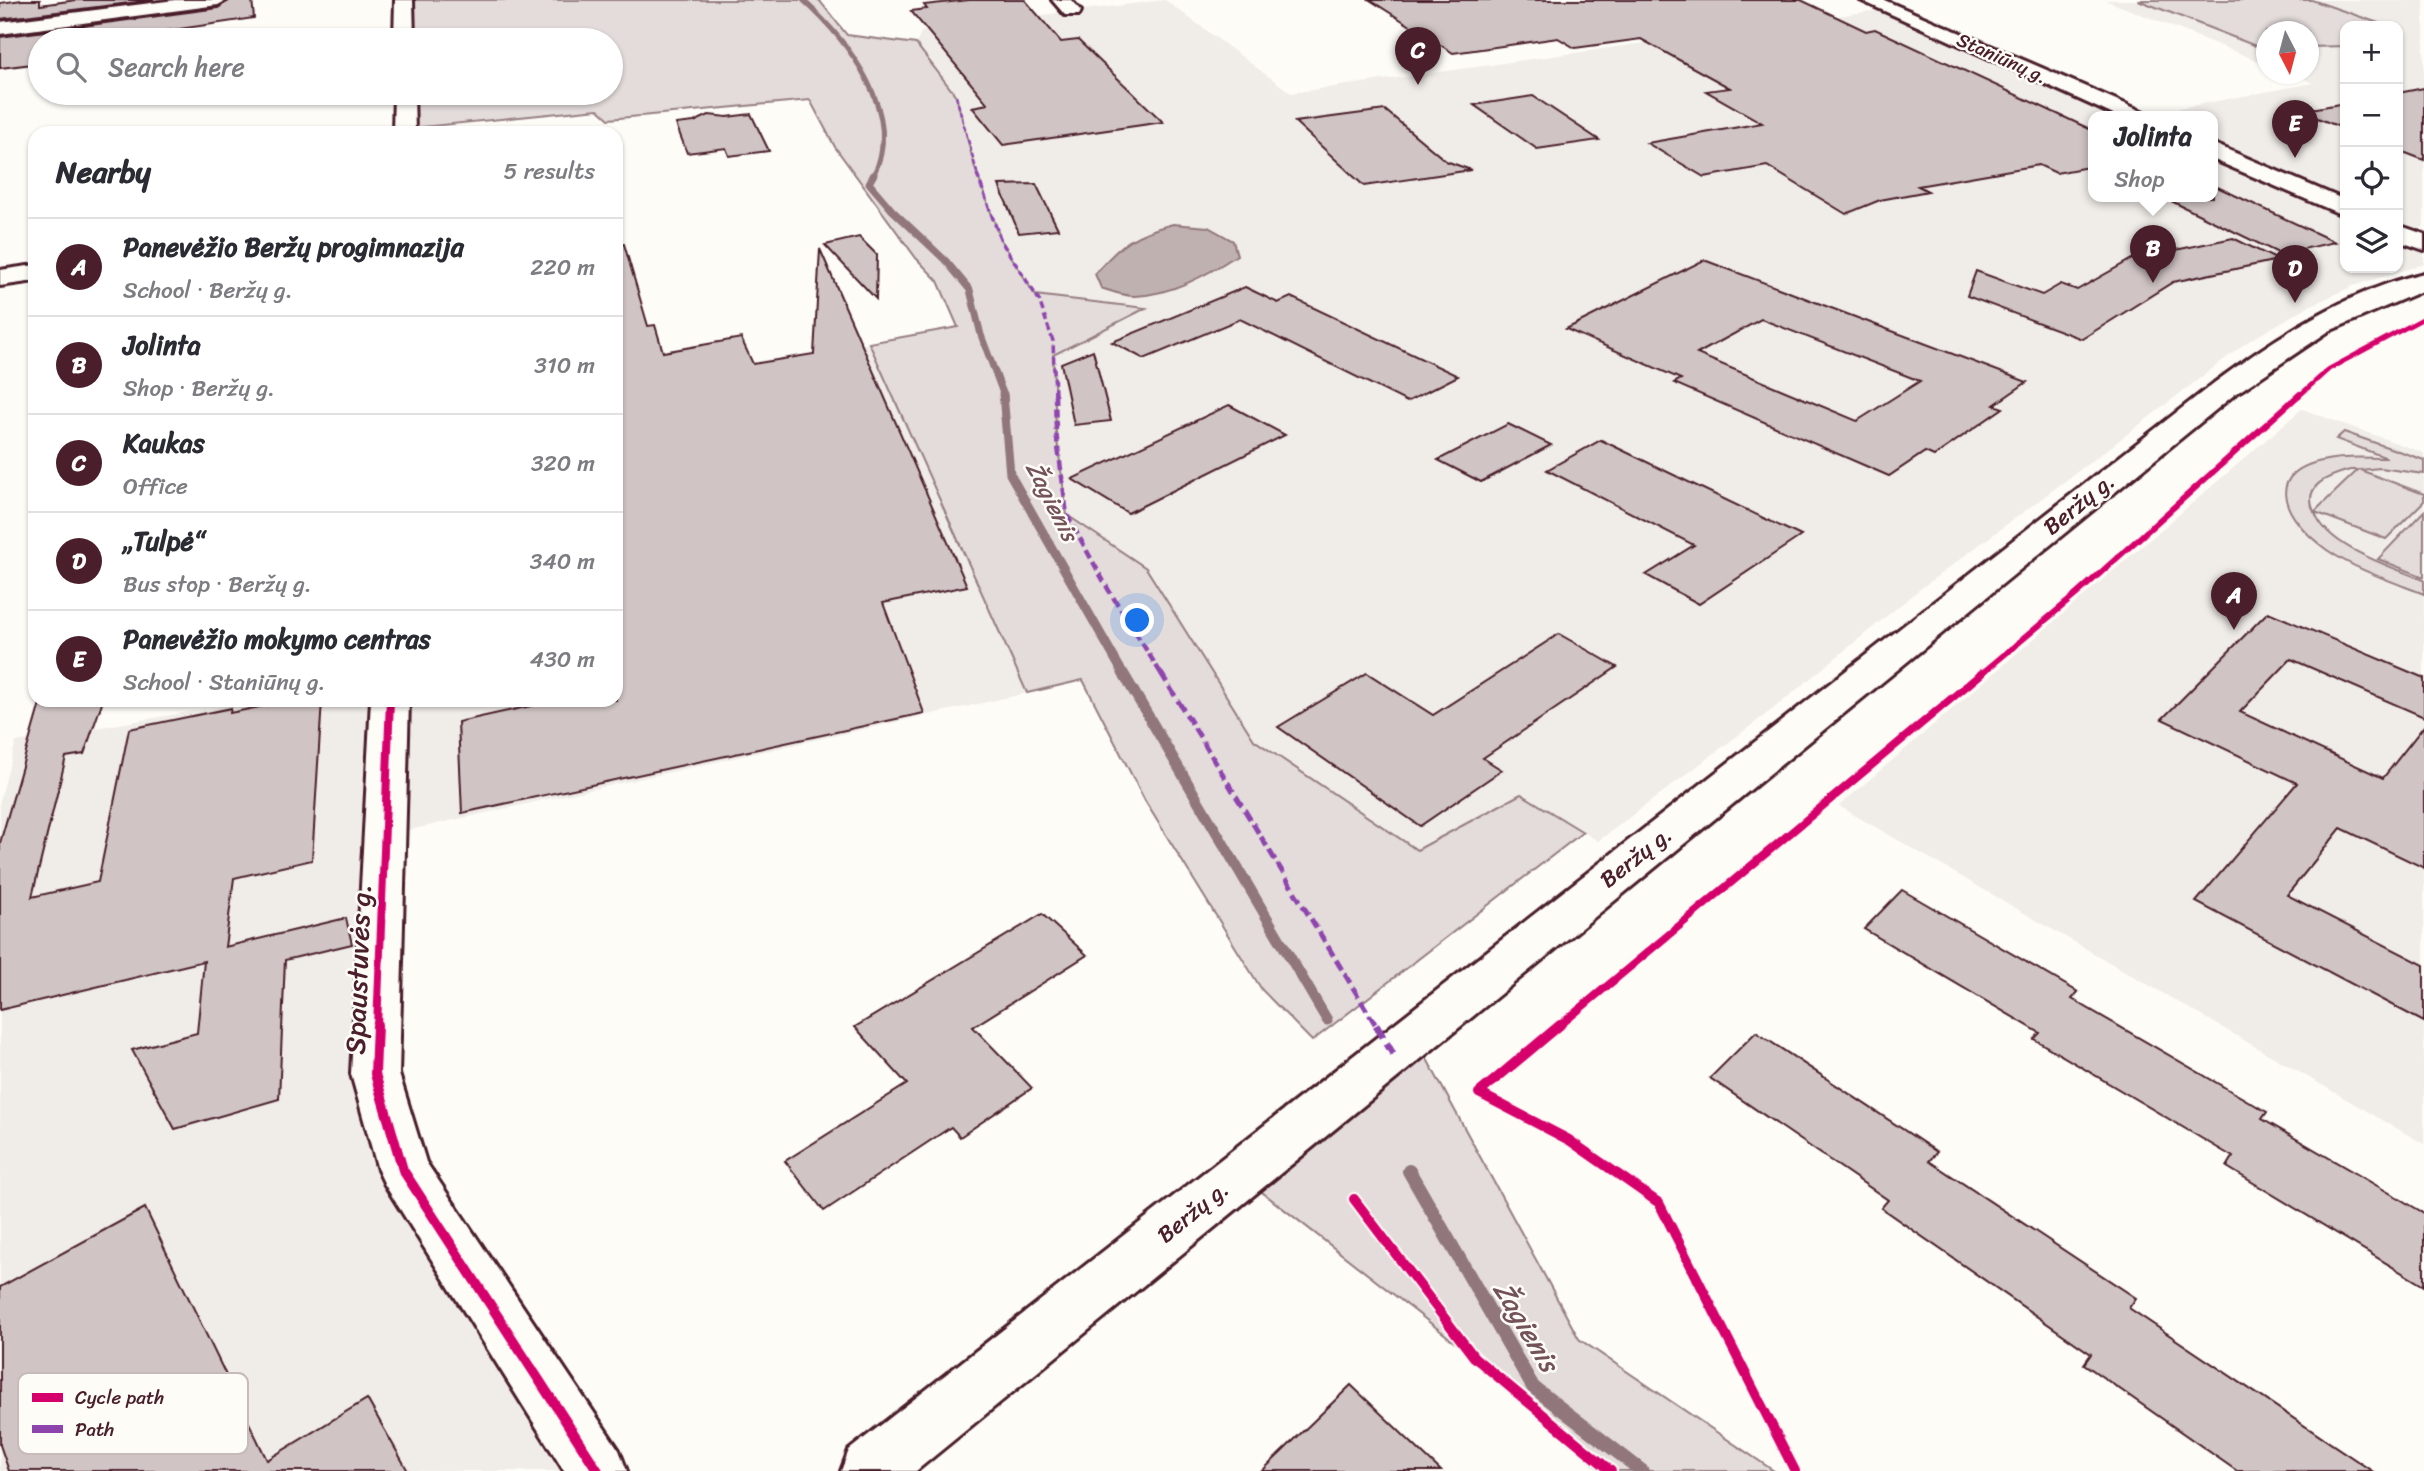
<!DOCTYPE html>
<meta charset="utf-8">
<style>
body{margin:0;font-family:Sriracha,sans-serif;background:#f2f2f3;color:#2b2b33}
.controls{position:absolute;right:21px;top:21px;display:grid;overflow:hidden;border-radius:14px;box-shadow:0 2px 5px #0004}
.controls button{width:63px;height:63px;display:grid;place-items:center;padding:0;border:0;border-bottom:2px solid #e1e1e2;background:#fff;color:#2b2b33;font:35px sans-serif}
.compass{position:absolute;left:2256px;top:21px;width:63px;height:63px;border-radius:50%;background:#fff;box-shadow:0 2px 5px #0004;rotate:174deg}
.you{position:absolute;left:1138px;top:621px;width:24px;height:24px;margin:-18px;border:5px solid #fff;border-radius:50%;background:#1a73e8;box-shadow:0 0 0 10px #1a73e833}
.badge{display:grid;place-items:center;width:46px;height:46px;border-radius:50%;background:#4a1f2b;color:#fff;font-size:23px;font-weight:700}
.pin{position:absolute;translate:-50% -58px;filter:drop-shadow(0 2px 4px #0008)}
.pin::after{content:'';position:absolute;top:37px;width:24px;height:21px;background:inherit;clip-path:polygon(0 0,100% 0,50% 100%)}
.popup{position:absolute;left:2088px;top:111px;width:130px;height:91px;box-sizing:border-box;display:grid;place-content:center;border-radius:14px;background:#fff;filter:drop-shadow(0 2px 5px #0005);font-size:23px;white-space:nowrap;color:#7c7c81}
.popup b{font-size:26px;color:#2b2b33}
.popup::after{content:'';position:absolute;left:50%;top:100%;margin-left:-14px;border:14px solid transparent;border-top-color:#fff}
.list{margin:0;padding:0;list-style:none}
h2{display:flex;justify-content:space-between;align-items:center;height:91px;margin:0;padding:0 28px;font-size:30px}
h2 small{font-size:23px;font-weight:400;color:#7c7c81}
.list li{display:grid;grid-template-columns:46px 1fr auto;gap:21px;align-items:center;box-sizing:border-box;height:98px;padding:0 28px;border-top:2px solid #e1e1e2}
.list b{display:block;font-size:26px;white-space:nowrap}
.list p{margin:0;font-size:23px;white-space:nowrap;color:#7c7c81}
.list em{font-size:23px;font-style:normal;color:#7c7c81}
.icon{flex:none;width:38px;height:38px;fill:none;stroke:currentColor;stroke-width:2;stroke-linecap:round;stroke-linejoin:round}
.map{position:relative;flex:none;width:2424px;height:1471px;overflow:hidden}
.search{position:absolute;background:#fff;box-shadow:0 2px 5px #0004;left:28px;top:28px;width:595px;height:77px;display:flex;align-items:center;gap:18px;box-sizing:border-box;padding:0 24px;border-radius:38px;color:#7c7c81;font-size:26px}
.panel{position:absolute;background:#fff;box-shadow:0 2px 5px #0004;left:28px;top:126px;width:595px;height:581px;border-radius:21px}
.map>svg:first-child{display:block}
</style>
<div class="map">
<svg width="2424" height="1471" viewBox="0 0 2424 1471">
<rect width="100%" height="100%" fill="#fdfcf7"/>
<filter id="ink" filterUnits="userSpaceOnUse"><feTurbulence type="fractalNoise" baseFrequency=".0143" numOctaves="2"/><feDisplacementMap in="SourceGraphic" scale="14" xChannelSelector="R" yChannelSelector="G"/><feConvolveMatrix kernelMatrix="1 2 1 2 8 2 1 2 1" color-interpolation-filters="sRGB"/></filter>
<g filter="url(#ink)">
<g fill="#f0ece8">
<polygon points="1165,0 1291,93 1879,10 2122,117 2094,117 2094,197 2212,197 2213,156 2345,215 2345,268 2398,268 2398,238 2424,249 2424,264 2353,286 2307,307 2247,342 2105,451 1916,592 1773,709 1598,841 1521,794 1417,850 1254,740 1146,568 1067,515 1056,432 1053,355 1145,309 1036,295 1001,241 975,168 956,96 916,44 921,32 944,27"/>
<polygon points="2105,0 2424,0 2424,227 2410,230 2398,225 2398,26 2345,26 2345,202 2213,145 2212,117 2143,115 2314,83 2292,74 2308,74 2308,32 2266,32 2266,64"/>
<polygon points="869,343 1027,693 364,840 357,958 356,1082 573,1471 0,1471 0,800 16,742 258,700 616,700 616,385"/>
<polygon points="2302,409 2424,453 2424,1144 1839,806"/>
</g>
<g fill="#e3dcda" stroke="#967e82" stroke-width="2" fill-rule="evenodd">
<polygon points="414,0 819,0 847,35 916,44 956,96 975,168 1001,240 1035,295 1146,308 1053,355 1056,432 1067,515 1146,568 1254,740 1417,850 1521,794 1583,832 1312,1041 1262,990 1145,801 1083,680 1027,693 869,343 958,327 938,281 916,258 835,147 810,100 609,119 598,109 413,128 413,93 611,93 611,40 414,40"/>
<polygon points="2138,0 2312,0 2387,26 2345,26 2345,46 2309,47 2308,32 2266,32 2266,42 2263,42 2266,44 2266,50"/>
<path d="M 2344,432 L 2424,460 L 2424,474 L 2380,468 L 2360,470 L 2424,494 L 2424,501 L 2386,539 L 2315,512 C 2326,547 2392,567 2424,580 L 2424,594 C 2391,581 2356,570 2327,550 C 2282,518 2259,469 2333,459 C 2351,456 2369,458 2387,458 L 2336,439 ZM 2350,470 L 2358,470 L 2314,512 C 2302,485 2328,476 2350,470 Z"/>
<polygon points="2424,511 2424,577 2378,559"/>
<polygon points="1415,1037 1579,1339 1774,1471 1601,1471 1474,1357 1240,1175"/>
</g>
<path fill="#c0b1b1" stroke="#91777b" stroke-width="2" d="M 1173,224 L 1208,227 L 1233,241 L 1237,255 C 1207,275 1171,295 1134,296 C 1123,296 1111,291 1101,288 L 1095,274 C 1121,243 1134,234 1173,224 Z"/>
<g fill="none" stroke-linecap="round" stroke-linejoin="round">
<path stroke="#91777b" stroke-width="5" d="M 803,0 C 846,39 906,113 873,176"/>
<polyline stroke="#91777b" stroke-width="7" points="874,174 869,183 892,210 946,261 970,290 981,335 1004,396"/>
<polyline stroke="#91777b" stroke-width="9" points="1003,394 1010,474 1124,675"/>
<polyline stroke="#91777b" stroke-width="11" points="1123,673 1327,1020"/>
<polyline stroke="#91777b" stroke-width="14" points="1409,1171 1533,1387 1642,1471"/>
</g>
<g fill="#d0c5c4" stroke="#4a1f2b" stroke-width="2" fill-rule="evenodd">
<polygon points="22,0 40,0 40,5 76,0 154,0 0,19 0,3"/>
<polygon points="229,0 252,0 254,18 105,40 40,40 40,63 0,68 0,37 218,8"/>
<polygon points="969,0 1025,0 1061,42 1078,40 1163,122 1003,145 972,107 988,104 911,11 927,9 924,5"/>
<polygon points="1370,0 1801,0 1866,31 1875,29 2094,131 2094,166 2056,173 2039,165 1918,186 1928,191 1880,200 1846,214 1767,166 1704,177 1647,143 1762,123 1706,91 1730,88 1641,39 1575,48 1558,38 1453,53"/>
<polygon points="2424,88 2424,160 2398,150 2398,93"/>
<polygon points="1533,96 1599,140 1537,149 1474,105"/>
<polygon points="2345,103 2345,129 2300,111"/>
<polygon points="1385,110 1446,161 1471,170 1364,186 1295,122"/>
<polygon points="751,114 769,151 729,156 726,148 687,153 676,124 694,122 709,115 727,117"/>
<polygon points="1036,184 1058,229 1019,233 999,185"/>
<polygon points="2213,185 2335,242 2280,254 2163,197 2213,197"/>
<polygon points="859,237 877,255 876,299 825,245"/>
<polygon points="2233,238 2278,260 2173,282 2082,339 1967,296 1976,271 2042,295 2061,284 2077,290 2132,259"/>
<polygon points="624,244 648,326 655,325 663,352 741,338 753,364 814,354 820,249 967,586 883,603 924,713 462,813 458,722 558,700 616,700 616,245"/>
<path d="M 1704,260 L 2027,382 L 1994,405 L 2003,408 L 1934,456 L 1925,452 L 1889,476 L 1674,383 L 1681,379 L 1566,329 ZM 1761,319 L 1920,381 L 1857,421 L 1697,354 Z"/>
<polygon points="1245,287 1278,303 1291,297 1458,376 1407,402 1240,319 1144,359 1112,342"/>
<polygon points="1093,350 1111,421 1074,425 1061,363"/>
<polygon points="1229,405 1285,435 1128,513 1072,479"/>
<polygon points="1508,424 1551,445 1481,482 1438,460"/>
<polygon points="1601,440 1801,536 1699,604 1646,575 1694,545 1547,470"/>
<polygon points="2268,612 2424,678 2424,717 2291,659 2240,712 2383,778 2424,726 2424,868 2341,828 2287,895 2424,965 2424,1022 2196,902 2297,783 2162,719"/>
<polygon points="1559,634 1617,667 1483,758 1502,770 1420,826 1278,727 1367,673 1433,715"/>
<polygon points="41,700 103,700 84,754 66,757 32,897 98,882 129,729 231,708 230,713 293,700 322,700 312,860 234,878 225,947 346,918 352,944 285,960 279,1099 175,1129 132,1050 197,1033 204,961 0,1010 0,843"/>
<polygon points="1902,890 2078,992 2072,999 2267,1112 2262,1119 2424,1213 2424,1286 2227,1167 2233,1157 2034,1039 2040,1033 1864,929"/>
<polygon points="1042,914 1087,955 973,1027 1032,1088 960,1137 951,1127 824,1211 785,1161 907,1084 855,1027"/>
<polygon points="1756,1032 1937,1152 1929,1161 2136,1298 2129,1308 2372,1471 2237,1471 2084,1364 2091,1354 1881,1208 1888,1200 1710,1078"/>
<polygon points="145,1208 267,1460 367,1399 408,1471 9,1471 0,1445 0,1287"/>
<polygon points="1351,1385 1441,1471 1262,1471"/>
</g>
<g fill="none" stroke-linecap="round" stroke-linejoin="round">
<defs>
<g id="minor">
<polygon points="175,0 227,0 218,5 0,34 0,22"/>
<polygon points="395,0 413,0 414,40 394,40"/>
<polygon points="1052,0 1071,0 1081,11 1079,15 1065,15"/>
<polygon points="1860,0 1884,0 2144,112 2147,117 2118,117"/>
<polygon points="394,93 414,93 415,133 393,133"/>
<polygon points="2212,143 2345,200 2345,216 2212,159"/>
<polygon points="2398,225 2424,234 2424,250 2398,241"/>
<polygon points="35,265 35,281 0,286 0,270"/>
<polygon points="371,700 409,700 399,1074 426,1162 619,1450 627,1471 564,1471 385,1185 378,1170 351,1074"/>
</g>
<path id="major" d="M 2424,273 L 2424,290 L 2329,331 L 2234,395 L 916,1471 L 841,1471 L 849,1450 L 2214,383 C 2277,336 2346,292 2424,273 Z"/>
</defs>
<use href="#minor" stroke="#4a1f2b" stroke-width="6"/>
<use href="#major" stroke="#4a1f2b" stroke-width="6"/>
<use href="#minor" fill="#fdfcf7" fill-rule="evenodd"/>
<use href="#major" fill="#fdfcf7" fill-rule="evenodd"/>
<polyline stroke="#8e44ad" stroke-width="2.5" stroke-dasharray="5 2.5" stroke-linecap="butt" points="956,96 978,176"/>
<polyline stroke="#8e44ad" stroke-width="3.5" stroke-dasharray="7 3.5" stroke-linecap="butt" points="977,174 1001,241 1039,300 1053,341 1055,396"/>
<polyline stroke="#8e44ad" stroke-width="4.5" stroke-dasharray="9 4.5" stroke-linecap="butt" points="1055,394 1056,432 1067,515 1108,589 1162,675"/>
<polyline stroke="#8e44ad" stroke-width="5" stroke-dasharray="11 5" stroke-linecap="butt" points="1161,673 1377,1027"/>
<polyline stroke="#8e44ad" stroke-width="7" stroke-dasharray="14 7" stroke-linecap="butt" points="1376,1025 1393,1054"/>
<defs>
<polyline id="cycleway-far3" points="2299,396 2329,369 2424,318"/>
<polyline id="cycleway-far2" points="1980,675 2078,593 2300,394"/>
<g id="cycleway-far1">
<polyline points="377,1027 390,700"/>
<polyline points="1558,1027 1982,673"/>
</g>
<g id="cycleway">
<polyline points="377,1025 375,1074 403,1170 598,1471"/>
<polyline points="1560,1025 1479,1093 1569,1140 1659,1203 1795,1471"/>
<polyline points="1354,1199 1474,1357 1611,1471"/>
</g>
</defs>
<use href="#cycleway-far3" stroke="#fdfcf7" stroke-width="7"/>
<use href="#cycleway-far2" stroke="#fdfcf7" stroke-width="10"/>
<use href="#cycleway-far1" stroke="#fdfcf7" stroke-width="12"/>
<use href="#cycleway" stroke="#fdfcf7" stroke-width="14"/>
<use href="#cycleway-far3" stroke="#d6006c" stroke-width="4.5"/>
<use href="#cycleway-far2" stroke="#d6006c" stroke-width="6"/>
<use href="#cycleway-far1" stroke="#d6006c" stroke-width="8"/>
<use href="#cycleway" stroke="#d6006c" stroke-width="10"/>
</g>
</g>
<g text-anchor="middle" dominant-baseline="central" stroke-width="5" stroke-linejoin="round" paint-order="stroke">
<g font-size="19" fill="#4a1f2b" stroke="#fdfcf7">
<text transform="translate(2002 58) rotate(24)">Staniūnų g.</text>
</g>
<g font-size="23" fill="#4a1f2b" stroke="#fdfcf7">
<text transform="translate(2079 504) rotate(-39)">Beržų g.</text>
<text transform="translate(1636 857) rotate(-38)">Beržų g.</text>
<text transform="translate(1193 1212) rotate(-39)">Beržų g.</text>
</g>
<g font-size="24" font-style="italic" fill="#73525a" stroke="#fdfcf7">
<text transform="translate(1052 501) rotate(63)">Žagienis</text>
</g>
<g font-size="28" fill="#4a1f2b" stroke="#fdfcf7">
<text transform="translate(358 969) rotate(-88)">Spaustuvės g.</text>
</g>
<g font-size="28" font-style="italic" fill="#73525a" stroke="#fdfcf7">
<text transform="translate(1526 1326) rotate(59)">Žagienis</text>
</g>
</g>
<rect x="18" y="1373" width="230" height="81" rx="10" fill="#fdfcf7" stroke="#c7baba" stroke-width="2"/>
<rect x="32" y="1393" width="31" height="9" fill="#d6006c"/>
<rect x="32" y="1425" width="31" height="8" fill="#8e44ad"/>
<g font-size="19" fill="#4a1f2b">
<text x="75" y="1404">Cycle path</text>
<text x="75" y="1436">Path</text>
</g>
</svg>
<div class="controls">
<button>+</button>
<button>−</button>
<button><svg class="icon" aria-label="locate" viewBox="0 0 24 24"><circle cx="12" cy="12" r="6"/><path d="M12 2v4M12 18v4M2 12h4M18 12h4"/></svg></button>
<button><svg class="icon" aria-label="layers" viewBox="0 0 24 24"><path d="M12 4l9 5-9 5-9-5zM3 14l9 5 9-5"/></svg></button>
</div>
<svg class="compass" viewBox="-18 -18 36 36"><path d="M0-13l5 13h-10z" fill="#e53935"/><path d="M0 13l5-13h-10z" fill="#7c7c81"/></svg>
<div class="you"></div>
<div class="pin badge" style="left:2234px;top:630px">A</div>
<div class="pin badge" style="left:2153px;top:283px">B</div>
<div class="popup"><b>Jolinta</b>Shop</div>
<div class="pin badge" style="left:1418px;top:85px">C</div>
<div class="pin badge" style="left:2295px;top:303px">D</div>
<div class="pin badge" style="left:2295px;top:158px">E</div>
<div class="search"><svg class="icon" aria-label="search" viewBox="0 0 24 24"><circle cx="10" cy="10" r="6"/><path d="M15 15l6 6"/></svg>Search here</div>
<section class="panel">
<h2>Nearby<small>5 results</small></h2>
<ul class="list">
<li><span class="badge">A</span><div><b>Panevėžio Beržų progimnazija</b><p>School · Beržų g.</p></div><em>220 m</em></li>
<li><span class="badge">B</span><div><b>Jolinta</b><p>Shop · Beržų g.</p></div><em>310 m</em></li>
<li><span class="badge">C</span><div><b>Kaukas</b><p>Office</p></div><em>320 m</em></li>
<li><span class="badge">D</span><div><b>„Tulpė“</b><p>Bus stop · Beržų g.</p></div><em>340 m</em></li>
<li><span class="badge">E</span><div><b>Panevėžio mokymo centras</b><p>School · Staniūnų g.</p></div><em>430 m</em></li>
</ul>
</section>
</div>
